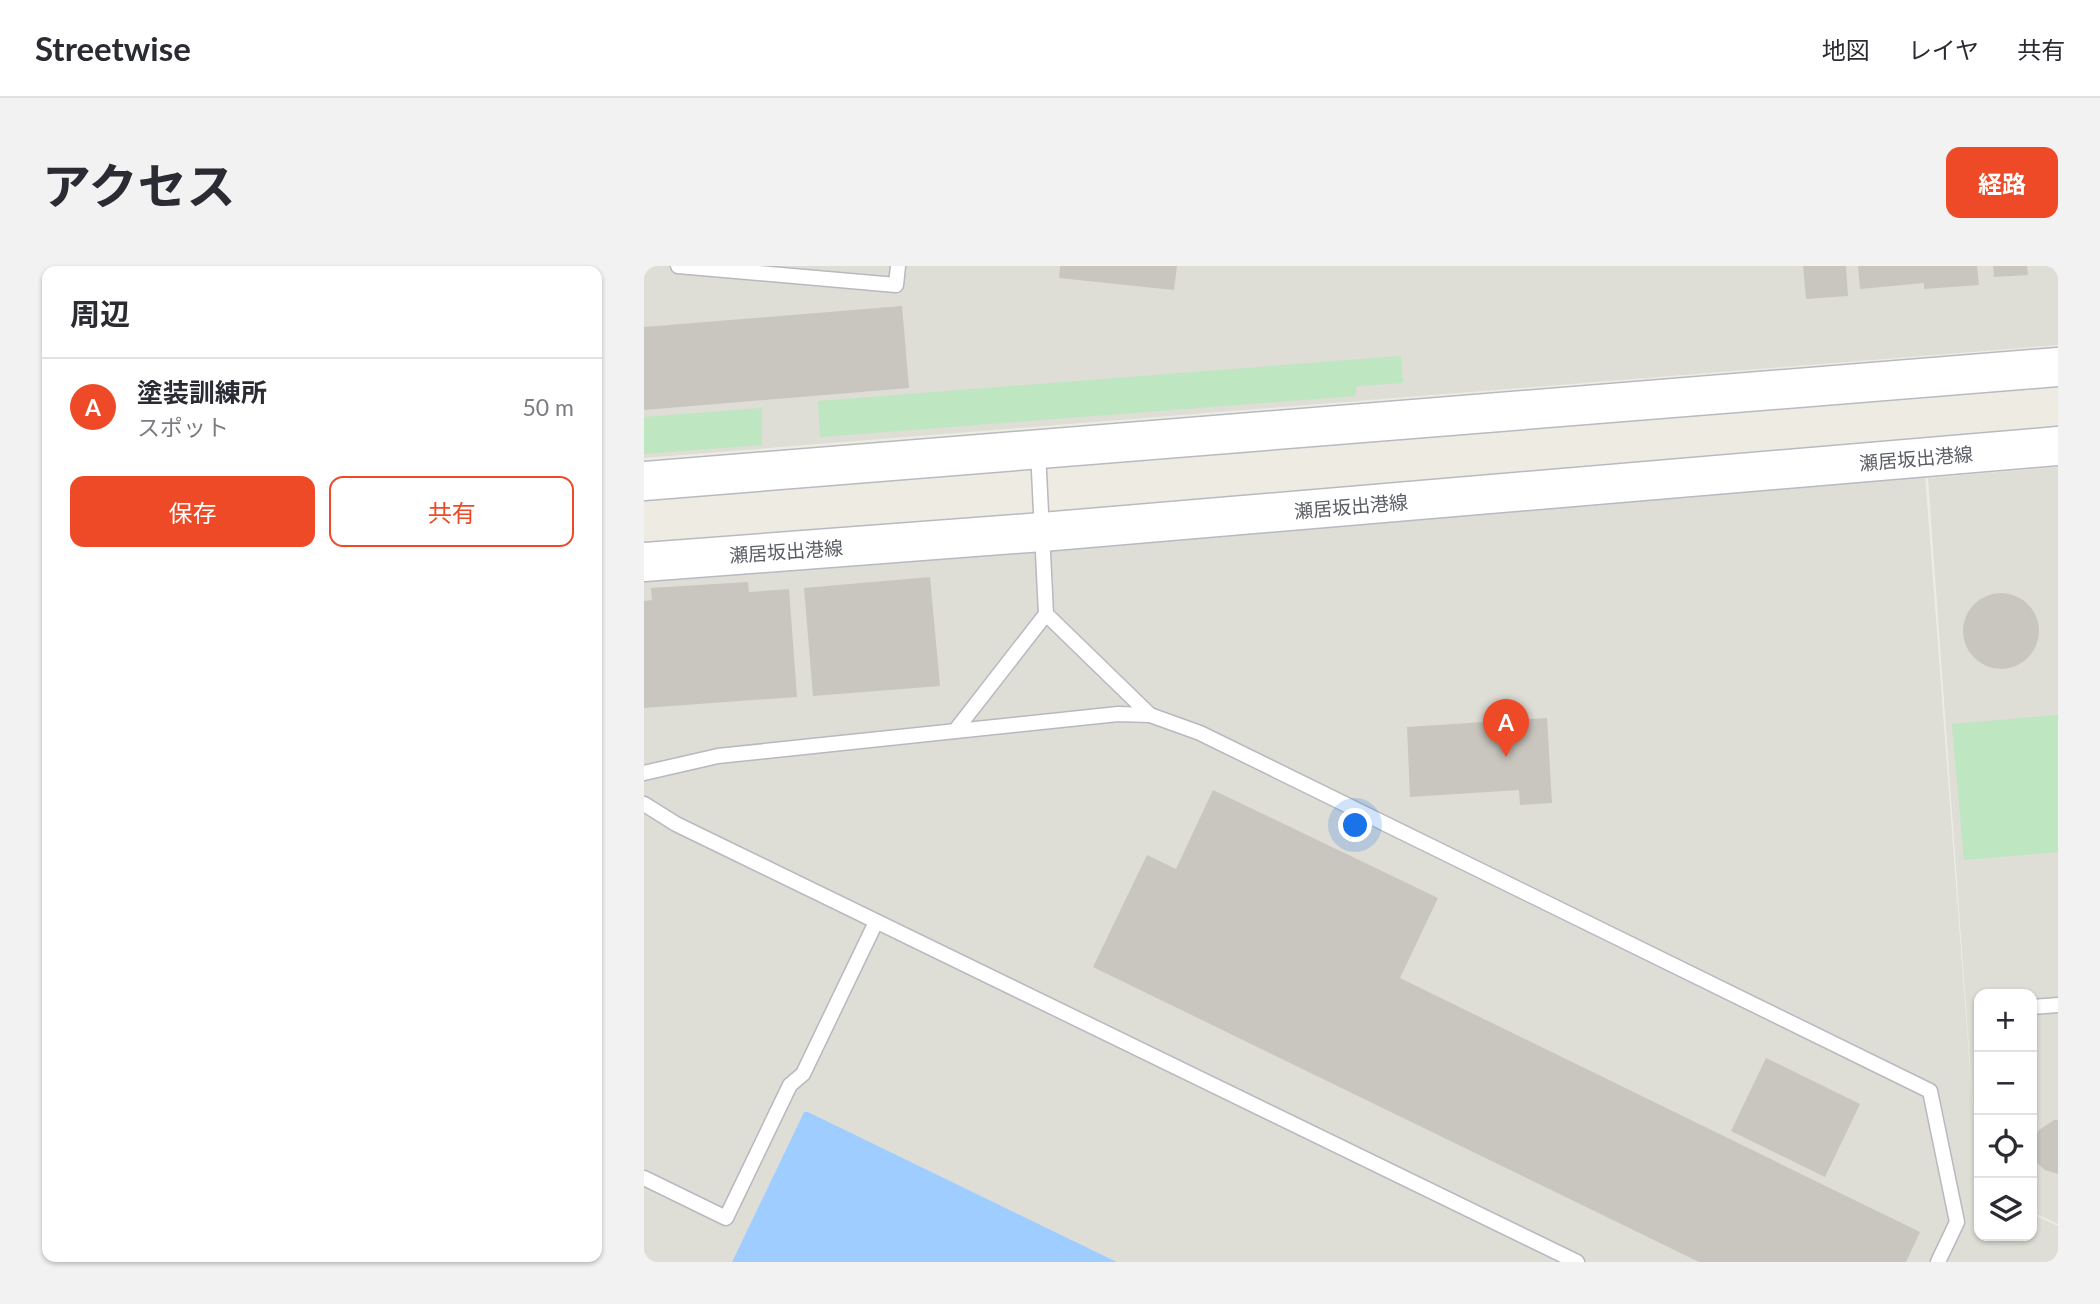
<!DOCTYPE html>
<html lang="ja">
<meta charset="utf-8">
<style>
body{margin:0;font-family:Lato,"Noto Sans JP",sans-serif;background:#f2f2f3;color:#2b2b33}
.controls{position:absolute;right:21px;bottom:21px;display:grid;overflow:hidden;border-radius:14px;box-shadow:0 2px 5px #0004}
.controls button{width:63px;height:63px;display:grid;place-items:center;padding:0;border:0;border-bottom:2px solid #e1e1e2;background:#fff;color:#2b2b33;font:35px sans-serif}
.you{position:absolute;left:712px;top:560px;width:24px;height:24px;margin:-18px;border:5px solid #fff;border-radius:50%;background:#1a73e8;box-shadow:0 0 0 10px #1a73e833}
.badge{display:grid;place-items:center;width:46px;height:46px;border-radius:50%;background:#ef4a27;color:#fff;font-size:23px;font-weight:700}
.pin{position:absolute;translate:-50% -58px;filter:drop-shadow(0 2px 4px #0008)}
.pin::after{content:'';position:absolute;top:37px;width:24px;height:21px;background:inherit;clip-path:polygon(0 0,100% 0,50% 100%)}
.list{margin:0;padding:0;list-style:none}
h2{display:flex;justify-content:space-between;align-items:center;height:91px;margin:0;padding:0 28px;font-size:30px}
h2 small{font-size:23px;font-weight:400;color:#7c7c81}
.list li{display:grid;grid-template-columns:46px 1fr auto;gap:21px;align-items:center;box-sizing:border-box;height:98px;padding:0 28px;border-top:2px solid #e1e1e2}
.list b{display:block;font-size:26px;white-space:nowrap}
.list p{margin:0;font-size:23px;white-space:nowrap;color:#7c7c81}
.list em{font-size:23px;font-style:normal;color:#7c7c81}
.actions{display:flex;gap:14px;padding:21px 28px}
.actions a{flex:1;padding:16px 0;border:2px solid #ef4a27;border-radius:14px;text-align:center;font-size:24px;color:#ef4a27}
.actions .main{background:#ef4a27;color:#fff}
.icon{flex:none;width:38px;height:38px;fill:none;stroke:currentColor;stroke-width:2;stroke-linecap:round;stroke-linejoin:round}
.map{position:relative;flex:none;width:1414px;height:996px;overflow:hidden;border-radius:14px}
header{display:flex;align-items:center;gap:42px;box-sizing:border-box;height:98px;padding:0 35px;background:#fff;border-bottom:2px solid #e1e1e2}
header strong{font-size:33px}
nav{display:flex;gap:38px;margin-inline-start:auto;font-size:24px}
.intro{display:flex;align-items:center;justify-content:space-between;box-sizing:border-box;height:168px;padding:0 42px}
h1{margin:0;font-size:49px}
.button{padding:18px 32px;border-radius:14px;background:#ef4a27;color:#fff;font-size:24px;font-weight:700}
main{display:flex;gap:42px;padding:0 42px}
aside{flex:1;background:#fff;border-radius:14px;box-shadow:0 2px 5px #0004}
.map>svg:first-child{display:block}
</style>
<header>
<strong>Streetwise</strong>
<nav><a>地図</a><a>レイヤ</a><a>共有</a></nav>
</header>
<div class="intro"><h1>アクセス</h1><a class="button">経路</a></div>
<main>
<aside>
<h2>周辺<small></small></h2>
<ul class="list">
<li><span class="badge">A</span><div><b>塗装訓練所</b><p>スポット</p></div><em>50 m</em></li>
</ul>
<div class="actions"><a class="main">保存</a><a>共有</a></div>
</aside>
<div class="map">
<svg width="1414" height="996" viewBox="0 0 1414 996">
<rect width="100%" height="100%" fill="#eeece2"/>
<g fill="#deddd6">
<polygon points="0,0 1414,0 1414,79 0,192"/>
<polygon points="1414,201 1414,958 1388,946 1388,728 1335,728 1335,922 1284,212"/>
<polygon points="1281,208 1335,923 1335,970 1388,970 1388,948 1414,960 1414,996 473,996 164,846 160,846 88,996 0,996 0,308"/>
</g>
<g fill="#bde6c1">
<polygon points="757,90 759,117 713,120 711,130 176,171 174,135"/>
<polygon points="118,142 118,179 0,188 0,151"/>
<polygon points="1414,449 1414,586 1320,594 1308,458"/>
</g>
<polygon fill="#a0cdff" points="160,846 164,846 473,996 88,996"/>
<g fill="#c9c6bf">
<polygon points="416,0 533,0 530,24 415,12"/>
<polygon points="1159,0 1202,0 1204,30 1162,33"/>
<polygon points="1214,0 1333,0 1335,19 1280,23 1280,17 1216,23"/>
<polygon points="1349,0 1383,0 1384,9 1350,11"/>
<polygon points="258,40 265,122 0,144 0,61"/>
<polygon points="286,311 296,420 169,430 160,322"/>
<polygon points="104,316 105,326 145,323 153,431 0,442 0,335 8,334 7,322"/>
<circle cx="1357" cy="365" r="38"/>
<polygon points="903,452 908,537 876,539 875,524 766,531 763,461"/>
<polygon points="569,524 794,632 756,712 1276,966 1262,996 1055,996 449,701 503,589 532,603"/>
<polygon points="1122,792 1216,838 1181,911 1087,865"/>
<polygon points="1410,854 1414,854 1414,908 1401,904 1394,898 1390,890 1388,881 1390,872 1395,864"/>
</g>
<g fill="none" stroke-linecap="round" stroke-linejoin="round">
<defs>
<g id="service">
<polyline points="34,0 252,19 254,0"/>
<polyline points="394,185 402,348"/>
<polyline points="311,465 402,348 506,449"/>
<polyline points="0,507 74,490 474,448 506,449 556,467 1286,825 1313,956 1294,996"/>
<polyline points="0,538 32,558 933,996"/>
<polyline points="1388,741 1414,739"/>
<polyline points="0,912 82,952 146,819 159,808 232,656"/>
</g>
<g id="secondary">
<polyline points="0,215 1414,101"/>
<polyline points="0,296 398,266 1414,180"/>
</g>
</defs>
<use href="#service" stroke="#b7b9bf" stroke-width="17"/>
<use href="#secondary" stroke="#b7bac1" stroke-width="41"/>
<use href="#service" stroke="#fff" stroke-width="14"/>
<use href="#secondary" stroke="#fff" stroke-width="38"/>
</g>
<g text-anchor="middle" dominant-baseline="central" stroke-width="5" stroke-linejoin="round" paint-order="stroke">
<g font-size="19" fill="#5a5d63" stroke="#fff">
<text transform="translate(1272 192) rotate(-5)">瀬居坂出港線</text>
<text transform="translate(707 240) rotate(-5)">瀬居坂出港線</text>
<text transform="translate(142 285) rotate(-4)">瀬居坂出港線</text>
</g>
</g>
</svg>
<div class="controls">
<button>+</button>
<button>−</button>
<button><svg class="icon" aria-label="locate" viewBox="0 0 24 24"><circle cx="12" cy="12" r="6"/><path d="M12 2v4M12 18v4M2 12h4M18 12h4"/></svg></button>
<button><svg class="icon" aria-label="layers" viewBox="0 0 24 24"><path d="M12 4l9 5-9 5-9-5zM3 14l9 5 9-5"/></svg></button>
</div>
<div class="you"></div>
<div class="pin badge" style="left:862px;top:491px">A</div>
</div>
</main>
